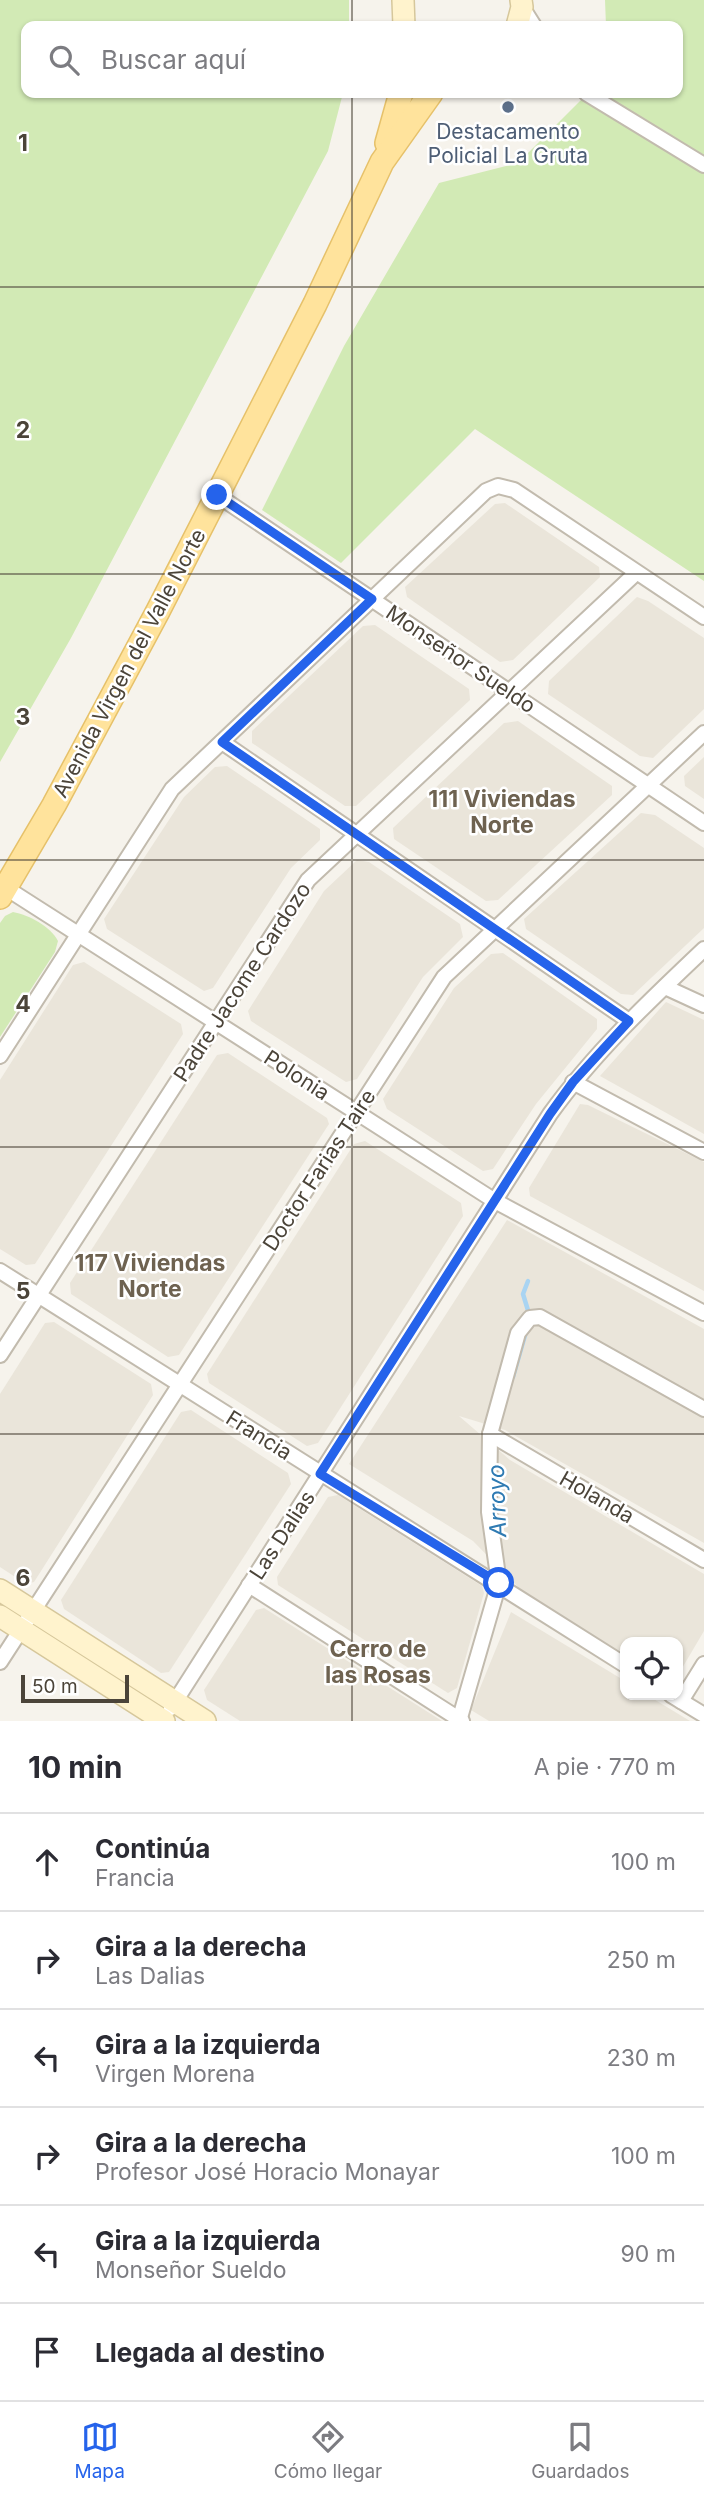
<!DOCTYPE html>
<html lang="es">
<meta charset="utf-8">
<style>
body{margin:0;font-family:Inter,sans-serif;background:#f7f7f7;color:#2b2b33}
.controls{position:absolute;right:21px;bottom:21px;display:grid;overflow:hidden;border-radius:14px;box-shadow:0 2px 5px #0004}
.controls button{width:63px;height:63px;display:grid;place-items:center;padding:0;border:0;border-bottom:2px solid #e1e1e2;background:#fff;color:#2b2b33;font:35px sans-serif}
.scale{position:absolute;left:21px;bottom:18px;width:108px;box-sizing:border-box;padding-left:7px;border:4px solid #4b4439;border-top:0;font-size:19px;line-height:24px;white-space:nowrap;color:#4b4439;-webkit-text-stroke:5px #fff;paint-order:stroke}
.stop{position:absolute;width:21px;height:21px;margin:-16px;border:5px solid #2563eb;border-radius:50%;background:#fff}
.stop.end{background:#2563eb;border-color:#fff;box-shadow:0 2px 7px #0008}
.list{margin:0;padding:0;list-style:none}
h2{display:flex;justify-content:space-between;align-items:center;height:91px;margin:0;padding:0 28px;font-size:30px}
h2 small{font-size:23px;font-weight:400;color:#7c7c81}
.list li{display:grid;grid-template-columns:46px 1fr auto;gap:21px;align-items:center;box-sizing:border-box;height:98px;padding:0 28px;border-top:2px solid #e1e1e2}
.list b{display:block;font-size:26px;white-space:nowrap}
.list p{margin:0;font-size:23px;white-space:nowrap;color:#7c7c81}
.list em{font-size:23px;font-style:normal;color:#7c7c81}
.icon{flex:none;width:38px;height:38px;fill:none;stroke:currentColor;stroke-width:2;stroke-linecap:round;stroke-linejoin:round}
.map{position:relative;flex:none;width:704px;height:1721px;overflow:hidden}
.search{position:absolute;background:#fff;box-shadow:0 2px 5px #0004;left:21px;right:21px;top:21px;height:77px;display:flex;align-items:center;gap:18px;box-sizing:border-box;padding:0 24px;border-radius:14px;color:#7c7c81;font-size:26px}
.sheet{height:679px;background:#fff}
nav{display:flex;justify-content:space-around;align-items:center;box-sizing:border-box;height:98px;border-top:2px solid #e1e1e2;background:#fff;font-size:19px;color:#7c7c81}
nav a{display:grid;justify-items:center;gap:4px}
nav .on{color:#2563eb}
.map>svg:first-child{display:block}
</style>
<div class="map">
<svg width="704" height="1721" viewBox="0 0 704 1721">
<rect width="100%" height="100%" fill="#f6f3ec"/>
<g fill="#eae5da">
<polygon points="505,503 599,567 600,577 513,660 500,662 407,597 405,587 495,504"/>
<polygon points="637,597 648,601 704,638 704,709 653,758 640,756 548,694 549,681"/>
<polygon points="375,625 469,689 470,700 356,806 345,806 252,743 252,731 363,626"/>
<polygon points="518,721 612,786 612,795 498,900 486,901 394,839 393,828 504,723"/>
<polygon points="704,757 704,799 685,786 684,776"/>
<polygon points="227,766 320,829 320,840 291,868 213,988 204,991 107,929 104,919 184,797 215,767"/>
<polygon points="641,813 655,815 704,848 704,928 633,995 621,994 526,929 524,919"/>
<polygon points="357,860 369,862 460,924 463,937 423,977 357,1079 346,1082 251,1021 248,1011 324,891"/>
<polygon points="503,953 597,1019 597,1029 536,1104 493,1169 483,1171 387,1109 383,1099 454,988 491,954"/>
<polygon points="84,962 181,1024 183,1034 35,1264 26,1265 0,1249 0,1080 73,965"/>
<polygon points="666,1002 704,1020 704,1134 600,1076"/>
<polygon points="228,1053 327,1118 329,1124 179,1355 168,1357 71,1294 70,1283 217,1055"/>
<polygon points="580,1104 588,1105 704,1162 704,1291 530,1196 529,1188"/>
<polygon points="365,1141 461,1203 463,1216 318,1443 307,1446 209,1383 207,1374 354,1144"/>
<polygon points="507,1220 704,1329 704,1543 505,1430 459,1416 510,1460 704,1574 704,1631 678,1675 678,1642 625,1642 625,1655 520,1589 473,1541 349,1464"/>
<polygon points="54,1322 151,1384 153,1395 34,1582 26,1584 0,1567 0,1394 45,1323"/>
<polygon points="191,1410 288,1473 291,1484 169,1672 161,1673 64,1609 61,1600 181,1412"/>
<polygon points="338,1495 482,1586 484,1593 457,1688 448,1693 278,1585 277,1577 328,1497"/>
<polygon points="264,1608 442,1721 240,1721 207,1700 204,1690 256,1610"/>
<polygon points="511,1612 625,1681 625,1695 647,1695 690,1721 489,1721 471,1710"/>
</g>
<g fill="#d2eab5">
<polygon points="0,0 349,0 349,26 26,26 26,93 343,93 328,151 71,638 0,762"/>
<polygon points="605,0 704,0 704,581 475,429 341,563 262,510 344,346 439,183 518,163 588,93 678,93 678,26 606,26"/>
<path d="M 13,912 C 29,915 50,926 58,941 L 55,952 L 0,1037 L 0,923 L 5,916 Z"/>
</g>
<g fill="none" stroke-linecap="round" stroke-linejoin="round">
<g stroke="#a9d4f2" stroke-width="4.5">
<polyline points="528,1281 523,1294 530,1317"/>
<polyline points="513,1377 526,1332"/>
</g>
<defs>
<g id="street">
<polyline points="522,7 534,26"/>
<polyline points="586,93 704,165"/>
<polyline points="217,495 704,823"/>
<polyline points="222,742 629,1021"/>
<polyline points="6,888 495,1201 704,1313"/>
<polyline points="665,987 704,1005"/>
<polyline points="0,1056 172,789 486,491 498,486 514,490 704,617"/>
<polyline points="573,1082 704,1152"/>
<polyline points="0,1271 625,1665"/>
<polyline points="0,1355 308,880 636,573"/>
<polyline points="490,1434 704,1560"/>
<polyline points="249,1585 462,1721"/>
<polyline points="0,1662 444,977 704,733"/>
<polyline points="671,1695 704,1715"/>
<polyline points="681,1701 704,1664"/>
<path d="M 171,1708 L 550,1114 C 594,1053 649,1001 704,949"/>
<polyline points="459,1721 499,1583 489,1512 490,1434 518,1333 530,1318 540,1317 704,1409"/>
</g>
<g id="secondary">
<polyline points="403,0 404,26"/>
<polyline points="517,26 522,7 521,0"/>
<polyline points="0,1590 205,1721"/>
<polyline points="0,1616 164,1721"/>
</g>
<g id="primary">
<polyline points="387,143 401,93"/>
<polyline points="0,897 54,805 158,611 315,304 382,162 431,93"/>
</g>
</defs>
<use href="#street" stroke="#c2bbae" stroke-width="18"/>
<use href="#secondary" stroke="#d6c79b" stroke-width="24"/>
<use href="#primary" stroke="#e6c16a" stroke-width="26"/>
<use href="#street" stroke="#fff" stroke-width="14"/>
<use href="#secondary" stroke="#fff3cd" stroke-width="21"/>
<use href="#primary" stroke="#ffe39c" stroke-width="23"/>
</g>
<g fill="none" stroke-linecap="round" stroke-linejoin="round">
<polyline stroke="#2563eb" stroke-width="9" points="217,495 372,599 222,742 629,1021 573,1082 550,1114 320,1474 499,1583"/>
</g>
<path fill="none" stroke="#4b4439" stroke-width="2" stroke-opacity="0.55" d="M 352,0 L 352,26M 352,93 L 352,1721M 0,287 L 704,287M 0,574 L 704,574M 0,860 L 704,860M 0,1147 L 704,1147M 0,1434 L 704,1434"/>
<circle fill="#5c6f8a" stroke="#fff" stroke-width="2.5" cx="508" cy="107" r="7"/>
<g text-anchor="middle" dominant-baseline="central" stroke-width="5" stroke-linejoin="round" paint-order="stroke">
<g font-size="21" fill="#4e5e75" stroke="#fff">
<text x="508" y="131">Destacamento<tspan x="508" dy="24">Policial La Gruta</tspan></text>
</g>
<g font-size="21" fill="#4b4439" stroke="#fff">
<text transform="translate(461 659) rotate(34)">Monseñor Sueldo</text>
<text transform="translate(129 663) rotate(-62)">Avenida Virgen del Valle Norte</text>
<text transform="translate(242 982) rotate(-57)">Padre Jacome Cardozo</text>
<text transform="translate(297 1075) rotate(33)">Polonia</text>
<text transform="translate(319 1170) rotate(-57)">Doctor Farias Taire</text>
<text transform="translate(259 1435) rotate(32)">Francia</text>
<text transform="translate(597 1497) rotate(30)">Holanda</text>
<text transform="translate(282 1535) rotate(-57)">Las Dalias</text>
</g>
<g font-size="23" font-weight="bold" fill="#6e6250" stroke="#fff">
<text x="502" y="799">111 Viviendas<tspan x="502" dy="26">Norte</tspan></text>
<text x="150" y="1263">117 Viviendas<tspan x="150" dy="26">Norte</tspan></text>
<text x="378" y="1649">Cerro de<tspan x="378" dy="26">las Rosas</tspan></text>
</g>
<g font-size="23" font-style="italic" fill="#2e7ab2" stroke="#fff">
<text transform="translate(497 1501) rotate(-92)">Arroyo</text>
</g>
</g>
<g font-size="23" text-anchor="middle" font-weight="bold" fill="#4b4439" stroke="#fff" stroke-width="5" stroke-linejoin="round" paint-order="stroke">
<text x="23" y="151">1</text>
<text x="23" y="438">2</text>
<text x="23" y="725">3</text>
<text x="23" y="1012">4</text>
<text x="23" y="1299">5</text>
<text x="23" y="1586">6</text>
</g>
</svg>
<div class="controls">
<button><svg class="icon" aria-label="locate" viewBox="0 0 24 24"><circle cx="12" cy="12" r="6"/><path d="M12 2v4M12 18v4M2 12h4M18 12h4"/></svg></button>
</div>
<div class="scale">50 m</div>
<div class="stop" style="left:499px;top:1583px"></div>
<div class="stop end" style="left:217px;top:495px"></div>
<div class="search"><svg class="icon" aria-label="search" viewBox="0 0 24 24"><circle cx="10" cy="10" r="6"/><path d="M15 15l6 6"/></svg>Buscar aquí</div>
</div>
<section class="sheet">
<h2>10 min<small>A pie · 770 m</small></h2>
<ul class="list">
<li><svg class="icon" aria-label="ahead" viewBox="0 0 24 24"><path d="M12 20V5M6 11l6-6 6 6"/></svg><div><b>Continúa</b><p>Francia</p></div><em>100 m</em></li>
<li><svg class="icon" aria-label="right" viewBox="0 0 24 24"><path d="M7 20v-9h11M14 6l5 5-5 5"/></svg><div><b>Gira a la derecha</b><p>Las Dalias</p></div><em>250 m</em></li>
<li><svg class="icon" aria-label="left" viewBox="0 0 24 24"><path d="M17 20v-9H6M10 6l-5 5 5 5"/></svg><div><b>Gira a la izquierda</b><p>Virgen Morena</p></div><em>230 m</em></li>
<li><svg class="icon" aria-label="right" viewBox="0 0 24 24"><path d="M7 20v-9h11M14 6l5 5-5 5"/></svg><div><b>Gira a la derecha</b><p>Profesor José Horacio Monayar</p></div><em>100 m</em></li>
<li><svg class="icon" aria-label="left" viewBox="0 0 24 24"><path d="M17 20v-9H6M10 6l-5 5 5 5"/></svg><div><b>Gira a la izquierda</b><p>Monseñor Sueldo</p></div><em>90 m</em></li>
<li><svg class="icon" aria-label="arrive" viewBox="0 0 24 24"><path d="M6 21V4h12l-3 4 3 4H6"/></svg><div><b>Llegada al destino</b></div></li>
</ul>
</section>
<nav>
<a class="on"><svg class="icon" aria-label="map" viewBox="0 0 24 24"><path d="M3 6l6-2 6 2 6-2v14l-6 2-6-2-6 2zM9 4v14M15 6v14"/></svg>Mapa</a>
<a><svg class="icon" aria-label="directions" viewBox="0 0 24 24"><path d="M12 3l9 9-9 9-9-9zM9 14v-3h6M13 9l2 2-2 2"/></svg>Cómo llegar</a>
<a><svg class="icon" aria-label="saved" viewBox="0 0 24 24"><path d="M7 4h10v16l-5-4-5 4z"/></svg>Guardados</a>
</nav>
